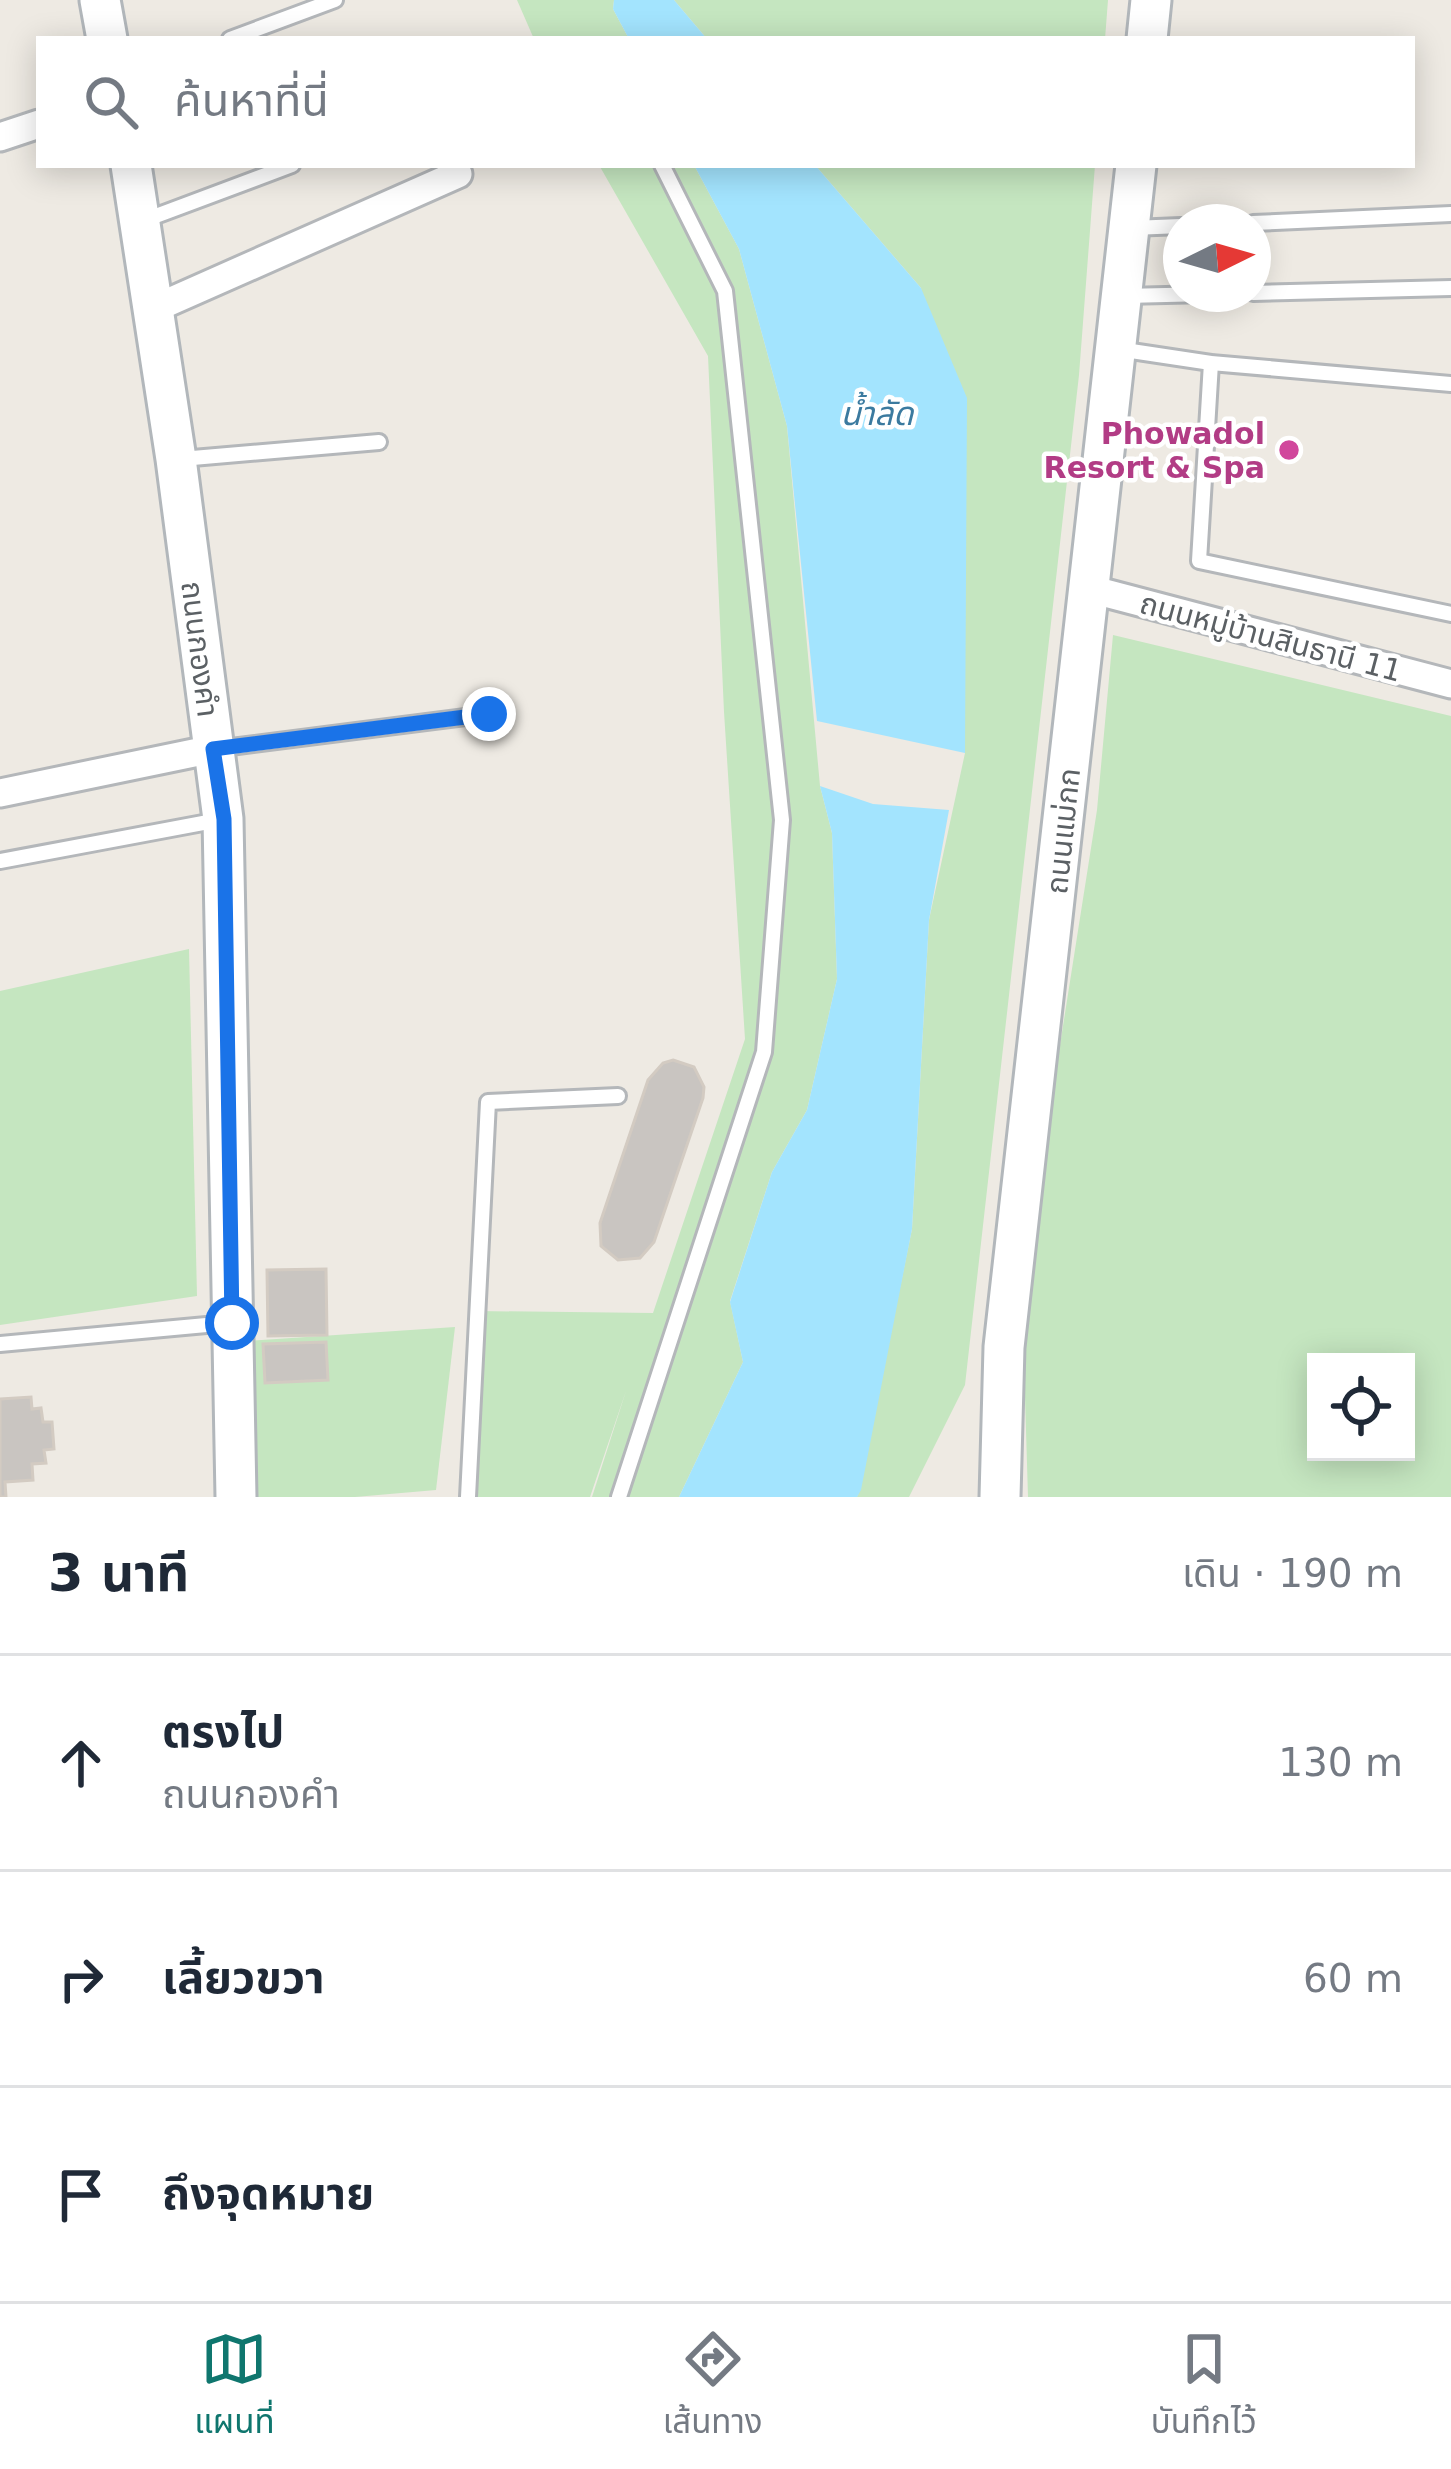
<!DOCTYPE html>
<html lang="th">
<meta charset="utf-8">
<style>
body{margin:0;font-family:"DejaVu Sans","Noto Sans Thai",sans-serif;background:#f2f2f3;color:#1f2937}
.controls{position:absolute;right:36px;bottom:36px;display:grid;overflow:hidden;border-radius:0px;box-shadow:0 6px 30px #0003}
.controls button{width:108px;height:108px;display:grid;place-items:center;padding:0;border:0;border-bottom:3px solid #e0e1e3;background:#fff;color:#1f2937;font:60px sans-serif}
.compass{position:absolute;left:1163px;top:204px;width:108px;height:108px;border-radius:50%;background:#fff;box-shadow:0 6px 30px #0003;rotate:85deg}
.stop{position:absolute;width:36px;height:36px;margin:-27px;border:9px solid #1a73e8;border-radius:50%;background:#fff}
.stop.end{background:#1a73e8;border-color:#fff;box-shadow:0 3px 12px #0008}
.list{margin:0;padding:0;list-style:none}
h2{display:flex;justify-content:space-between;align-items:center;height:156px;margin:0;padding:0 48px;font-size:51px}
h2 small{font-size:39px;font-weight:400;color:#747a83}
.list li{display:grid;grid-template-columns:78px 1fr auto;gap:36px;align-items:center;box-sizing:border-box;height:216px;padding:0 48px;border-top:3px solid #e0e1e3}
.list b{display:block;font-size:45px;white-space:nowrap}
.list p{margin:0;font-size:39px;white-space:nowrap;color:#747a83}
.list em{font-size:39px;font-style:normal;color:#747a83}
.icon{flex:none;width:66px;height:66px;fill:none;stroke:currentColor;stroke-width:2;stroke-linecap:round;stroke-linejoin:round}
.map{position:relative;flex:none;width:1451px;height:1497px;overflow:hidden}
.search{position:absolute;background:#fff;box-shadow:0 6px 30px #0003;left:36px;right:36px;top:36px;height:132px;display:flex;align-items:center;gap:30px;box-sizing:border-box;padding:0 42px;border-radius:0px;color:#747a83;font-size:45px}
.sheet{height:804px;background:#fff}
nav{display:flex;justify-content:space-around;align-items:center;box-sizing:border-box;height:168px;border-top:3px solid #e0e1e3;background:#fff;font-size:33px;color:#747a83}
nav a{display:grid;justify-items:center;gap:6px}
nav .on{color:#0f766e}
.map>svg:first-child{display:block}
</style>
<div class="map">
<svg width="1451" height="1497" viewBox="0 0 1451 1497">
<rect width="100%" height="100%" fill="#eeeae3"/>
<g fill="#c5e6c0" fill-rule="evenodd">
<polygon points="517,0 614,0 613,9 629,39 534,39"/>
<polygon points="674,0 1108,0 1105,39 707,39"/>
<polygon points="599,165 694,165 739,249 787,426 820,786 832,833 837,979 807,1110 772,1172 730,1301 743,1362 679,1497 592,1497 626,1391 590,1497 467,1497 476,1311 653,1313 745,1039 724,712 708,356"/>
<polygon points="815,165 1095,165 1079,375 965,1385 909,1497 857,1497 912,1229 929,920 965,753 921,288"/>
<path d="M 1113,635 L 1451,716 L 1451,1497 L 1028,1497 L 1024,1364 L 1037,1191 L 1097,810 ZM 1316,1362 L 1406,1362 L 1406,1452 L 1316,1452 Z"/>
<polygon points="189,949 197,1296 0,1325 0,991"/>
<polygon points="455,1327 436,1490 355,1497 257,1497 247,1341"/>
</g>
<g fill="#a3e4fe">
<polygon points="614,0 674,0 707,39 629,39 613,9"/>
<polygon points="694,165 815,165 921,288 967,398 965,753 817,721 787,426 739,249"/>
<polygon points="820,786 873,804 949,810 929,920 912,1229 861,1490 857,1497 679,1497 743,1362 730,1302 772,1172 807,1110 837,979 832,833"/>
</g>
<g fill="#c9c5c1" stroke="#d3cbc2" stroke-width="3">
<polygon points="673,1060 694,1067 704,1087 703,1098 654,1242 640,1258 618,1260 601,1246 600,1223 648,1080 663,1063"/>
<polygon points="326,1269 327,1335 268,1336 267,1270"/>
<polygon points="326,1342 328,1380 265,1383 263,1344"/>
<polygon points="31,1397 32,1409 41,1408 43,1422 52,1422 54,1449 44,1450 46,1463 32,1464 33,1480 5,1482 6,1497 0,1497 0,1399"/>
</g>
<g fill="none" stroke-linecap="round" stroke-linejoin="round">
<defs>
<g id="lane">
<polyline points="230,39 335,0"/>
<polyline points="145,220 292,165"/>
<polyline points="1253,223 1451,214"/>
<polyline points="1132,228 1181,226"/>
<polyline points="1253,293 1451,288"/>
<polyline points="1124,296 1208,294"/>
<polyline points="1118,349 1211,363 1451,384"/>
<polyline points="1211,363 1199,561 1451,614"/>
<polyline points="181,459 379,442"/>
<polyline points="215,749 489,714"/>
<polyline points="0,861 219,820"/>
<polyline points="0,1344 228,1323"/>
<polyline points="468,1497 488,1102 618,1096"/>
<polyline points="619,1497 764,1052 782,820 725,291 662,165"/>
</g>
<g id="street">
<polyline points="0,137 39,124"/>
<polyline points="151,310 458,174"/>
<polyline points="1090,589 1451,684"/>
<polyline points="0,793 213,749"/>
</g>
<g id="secondary">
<polyline points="100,0 107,39"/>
<polyline points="1147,39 1151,0"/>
<polyline points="131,165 176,459 223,819 236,1497"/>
<polyline points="1000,1497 1004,1347 1136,165"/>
</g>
</defs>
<use href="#lane" stroke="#b4b7ba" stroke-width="20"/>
<use href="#street" stroke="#b4b7ba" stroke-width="33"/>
<use href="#secondary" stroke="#b2b7bb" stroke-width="45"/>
<use href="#lane" stroke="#fff" stroke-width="14"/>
<use href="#street" stroke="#fff" stroke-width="27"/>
<use href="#secondary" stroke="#fff" stroke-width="39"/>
</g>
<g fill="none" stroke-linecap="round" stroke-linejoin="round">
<polyline stroke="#1a73e8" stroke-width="15" points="232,1323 224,819 213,749 489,714"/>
</g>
<circle fill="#d1479c" stroke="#fff" stroke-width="4.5" cx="1289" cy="450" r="12"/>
<g text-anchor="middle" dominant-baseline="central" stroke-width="9" stroke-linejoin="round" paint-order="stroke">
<g font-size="30" font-weight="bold" fill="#b23c85" stroke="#fff" text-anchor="end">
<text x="1265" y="433">Phowadol<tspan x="1265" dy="34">Resort &amp; Spa</tspan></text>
</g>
<g font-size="30" fill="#5b6064" stroke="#fff">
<text transform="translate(1271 637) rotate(15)">ถนนหมู่บ้านสินธานี 11</text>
<text transform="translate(200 649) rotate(83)">ถนนกองคำ</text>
<text transform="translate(1063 831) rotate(-84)">ถนนแม่กก</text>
</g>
<g font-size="33" font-style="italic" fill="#3b7a9f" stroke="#fff">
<text x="877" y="413">น้ำลัด</text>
</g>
</g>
</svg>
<div class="controls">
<button><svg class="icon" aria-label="locate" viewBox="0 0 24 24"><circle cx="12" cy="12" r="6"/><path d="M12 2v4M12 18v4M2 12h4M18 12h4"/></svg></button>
</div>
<svg class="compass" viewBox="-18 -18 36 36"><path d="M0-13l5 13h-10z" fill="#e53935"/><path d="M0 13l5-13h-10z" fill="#747a83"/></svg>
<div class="stop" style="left:232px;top:1323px"></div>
<div class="stop end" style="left:489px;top:714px"></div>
<div class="search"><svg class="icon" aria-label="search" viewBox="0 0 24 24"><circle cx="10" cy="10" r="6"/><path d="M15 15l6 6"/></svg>ค้นหาที่นี่</div>
</div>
<section class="sheet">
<h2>3 นาที<small>เดิน · 190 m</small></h2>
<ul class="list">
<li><svg class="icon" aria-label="ahead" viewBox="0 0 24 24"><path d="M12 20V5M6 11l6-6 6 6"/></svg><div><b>ตรงไป</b><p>ถนนกองคำ</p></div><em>130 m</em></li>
<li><svg class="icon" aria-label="right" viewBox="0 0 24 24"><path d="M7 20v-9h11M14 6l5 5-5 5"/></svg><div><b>เลี้ยวขวา</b></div><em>60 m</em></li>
<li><svg class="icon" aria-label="arrive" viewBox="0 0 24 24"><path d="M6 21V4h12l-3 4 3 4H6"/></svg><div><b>ถึงจุดหมาย</b></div></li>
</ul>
</section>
<nav>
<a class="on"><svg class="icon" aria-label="map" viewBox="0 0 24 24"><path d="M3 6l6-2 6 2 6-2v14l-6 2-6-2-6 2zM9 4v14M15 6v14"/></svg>แผนที่</a>
<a><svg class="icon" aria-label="directions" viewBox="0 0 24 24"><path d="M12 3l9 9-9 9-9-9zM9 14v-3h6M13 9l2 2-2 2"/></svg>เส้นทาง</a>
<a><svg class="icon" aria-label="saved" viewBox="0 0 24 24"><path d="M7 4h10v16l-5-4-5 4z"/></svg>บันทึกไว้</a>
</nav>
